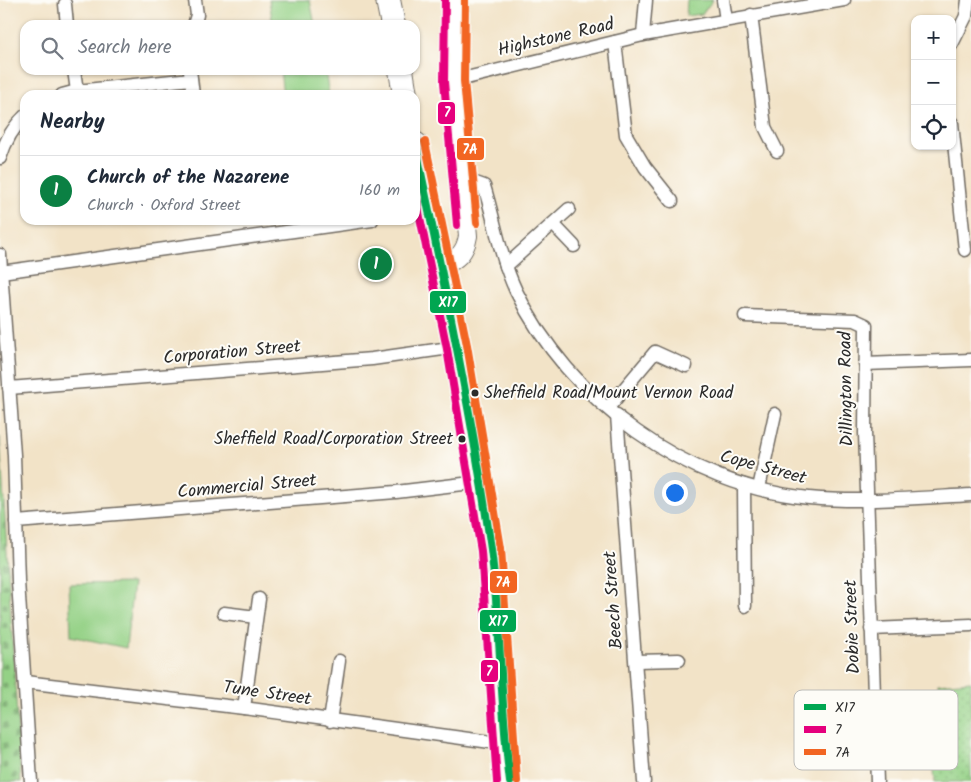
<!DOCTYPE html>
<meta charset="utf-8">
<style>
body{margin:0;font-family:Kalam,sans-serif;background:#f2f2f3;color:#1f2937}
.controls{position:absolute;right:15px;top:15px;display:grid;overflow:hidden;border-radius:10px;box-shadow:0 1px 4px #0004}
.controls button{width:45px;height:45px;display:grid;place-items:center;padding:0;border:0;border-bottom:1px solid #e0e1e3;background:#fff;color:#1f2937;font:25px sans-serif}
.you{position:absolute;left:674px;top:492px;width:18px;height:18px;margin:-12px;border:4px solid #fff;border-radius:50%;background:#1a73e8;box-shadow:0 0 0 8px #1a73e833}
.badge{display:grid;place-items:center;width:32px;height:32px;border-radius:50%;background:#0b8043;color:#fff;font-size:16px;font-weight:700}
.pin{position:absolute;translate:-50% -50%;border:2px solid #fff;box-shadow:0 1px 5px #0006}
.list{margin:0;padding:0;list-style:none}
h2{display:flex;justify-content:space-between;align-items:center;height:65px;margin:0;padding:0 20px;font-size:21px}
h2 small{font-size:16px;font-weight:400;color:#747a83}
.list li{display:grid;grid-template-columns:32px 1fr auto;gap:15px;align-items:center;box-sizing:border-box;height:70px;padding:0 20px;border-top:1px solid #e0e1e3}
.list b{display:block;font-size:19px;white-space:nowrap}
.list p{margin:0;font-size:16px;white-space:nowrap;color:#747a83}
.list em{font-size:16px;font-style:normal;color:#747a83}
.icon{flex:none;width:28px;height:28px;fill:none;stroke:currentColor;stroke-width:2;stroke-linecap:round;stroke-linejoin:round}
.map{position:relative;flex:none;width:971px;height:782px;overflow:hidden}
.search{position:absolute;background:#fff;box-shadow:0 1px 4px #0004;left:20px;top:20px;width:400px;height:55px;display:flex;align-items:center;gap:12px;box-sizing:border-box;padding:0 18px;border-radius:15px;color:#747a83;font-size:19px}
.panel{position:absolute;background:#fff;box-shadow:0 1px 4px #0004;left:20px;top:90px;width:400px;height:135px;border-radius:15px}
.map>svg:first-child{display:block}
</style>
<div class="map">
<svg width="971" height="782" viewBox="0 0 971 782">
<defs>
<pattern id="cemetery-stones" width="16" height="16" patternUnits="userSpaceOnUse" patternTransform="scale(1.25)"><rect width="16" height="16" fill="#94d186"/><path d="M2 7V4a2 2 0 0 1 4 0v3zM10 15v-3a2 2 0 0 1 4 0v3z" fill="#79aa6e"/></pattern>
<pattern id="park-dots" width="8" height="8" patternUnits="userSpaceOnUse" patternTransform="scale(1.25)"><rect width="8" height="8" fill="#94d186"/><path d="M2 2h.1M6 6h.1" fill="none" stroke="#79aa6e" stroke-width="1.8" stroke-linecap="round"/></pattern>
</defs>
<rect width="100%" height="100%" fill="#fdfcf7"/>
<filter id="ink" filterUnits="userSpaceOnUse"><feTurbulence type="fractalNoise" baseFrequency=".02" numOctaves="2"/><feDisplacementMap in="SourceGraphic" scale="10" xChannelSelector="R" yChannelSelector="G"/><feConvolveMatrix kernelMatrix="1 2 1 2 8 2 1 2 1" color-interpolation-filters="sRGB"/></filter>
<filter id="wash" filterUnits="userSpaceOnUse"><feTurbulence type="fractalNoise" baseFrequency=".0096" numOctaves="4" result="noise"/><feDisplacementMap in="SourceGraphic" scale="20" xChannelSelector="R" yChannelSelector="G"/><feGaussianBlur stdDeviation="1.12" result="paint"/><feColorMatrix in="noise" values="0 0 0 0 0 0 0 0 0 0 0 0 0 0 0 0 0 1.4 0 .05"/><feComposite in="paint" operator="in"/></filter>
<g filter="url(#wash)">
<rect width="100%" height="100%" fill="#f2e3c7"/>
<g fill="#94d186" stroke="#607e58">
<polygon points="269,0 310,0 315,25 273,25"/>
<polygon points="687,0 713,0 702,14 686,16"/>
<polygon points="280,70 325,70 329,95 283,95"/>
<polygon points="133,583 126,648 71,636 69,584"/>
</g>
<polygon fill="url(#cemetery-stones)" stroke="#607e58" points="0,437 21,782 0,782"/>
<polygon fill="url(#park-dots)" stroke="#607e58" points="971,681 971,782 935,782 933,756 941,754 938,684"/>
</g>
<g filter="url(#ink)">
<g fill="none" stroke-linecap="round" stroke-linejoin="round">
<defs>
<g id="street">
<polyline points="723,0 726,20"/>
<polyline points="65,4 67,25"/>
<polyline points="751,15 765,127 777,151"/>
<polyline points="194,25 197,15 195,0"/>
<polyline points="643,35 646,0"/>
<polyline points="615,42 626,135 645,167 672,201"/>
<polyline points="952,44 966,16 968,0"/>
<polyline points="74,70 77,91"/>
<polyline points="190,70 193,95"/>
<polyline points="454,81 643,35 844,0"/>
<polyline points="62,95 77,91 191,79"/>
<polyline points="952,123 965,250"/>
<path d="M 0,158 C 5,142 12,128 25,116"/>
<path d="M 462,182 L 470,181 L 484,186 C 495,221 500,257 516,291 C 569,401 686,486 809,498 C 863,503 917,498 971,495"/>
<polyline points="553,224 574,246"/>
<polyline points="0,255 14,455 18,581 31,782"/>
<polyline points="506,266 569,209"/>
<polyline points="1,272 372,220"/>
<polyline points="745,316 855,320 866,325 865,433 877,782"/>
<polyline points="865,364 971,360"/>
<polyline points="9,388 372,359 457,347"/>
<polyline points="608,408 655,352 686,366"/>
<polyline points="617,415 644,782"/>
<polyline points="744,485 745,606"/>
<polyline points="759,488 775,414"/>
<polyline points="16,522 396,492 480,482"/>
<polyline points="224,613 256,617"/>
<polyline points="871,629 971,625"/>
<polyline points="636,661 679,660"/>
<polyline points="25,682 244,708 505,744"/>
<polyline points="244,708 259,599"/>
<polyline points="330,721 339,661"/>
</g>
<path id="secondary" d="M 439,269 C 455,260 465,255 468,236 L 454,81 L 455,0"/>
<g id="highway">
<polyline points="388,0 393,25"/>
<polyline points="401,70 405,95"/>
<polyline points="415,144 457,347 491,550 507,782"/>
</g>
</defs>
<use href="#street" stroke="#716b62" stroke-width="15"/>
<use href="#secondary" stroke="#716b62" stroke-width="20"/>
<use href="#highway" stroke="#716b62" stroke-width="26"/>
<use href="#street" stroke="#fff" stroke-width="12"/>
<use href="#secondary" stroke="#fff" stroke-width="18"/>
<use href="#highway" stroke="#fff" stroke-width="24"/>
<defs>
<path id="bus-1" d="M 415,144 C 443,278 472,413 491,549 C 501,626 500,705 510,782"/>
<g id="bus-2">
<polyline points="445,0 444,82 457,225"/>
<polyline points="415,193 447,349 481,551 497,782"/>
</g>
<g id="bus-3">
<polyline points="465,0 464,81 477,223"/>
<polyline points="425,142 467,345 501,548 517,781"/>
</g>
</defs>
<use href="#bus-1" stroke="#fdfcf7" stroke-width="11"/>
<use href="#bus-2" stroke="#fdfcf7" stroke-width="11"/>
<use href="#bus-3" stroke="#fdfcf7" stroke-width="11"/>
<use href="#bus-1" stroke="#00a651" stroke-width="8"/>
<use href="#bus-2" stroke="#e5007d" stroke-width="8"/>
<use href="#bus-3" stroke="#f26522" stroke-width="8"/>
</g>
</g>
<g fill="#2b2b2b" stroke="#fdfcf7" stroke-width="2">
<circle cx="475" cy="393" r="4.5"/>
<circle cx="462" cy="439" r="4.5"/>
</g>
<g text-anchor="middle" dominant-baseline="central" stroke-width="4" stroke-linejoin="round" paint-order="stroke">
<g font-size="17" fill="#2b2b2b" stroke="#fdfcf7" text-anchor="start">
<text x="484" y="393">Sheffield Road/Mount Vernon Road</text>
<text x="453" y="439" text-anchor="end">Sheffield Road/Corporation Street</text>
</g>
<g font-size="18" fill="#2b2b2b" stroke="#fdfcf7">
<text transform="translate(556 38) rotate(-13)">Highstone Road</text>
<text transform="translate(232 353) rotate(-5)">Corporation Street</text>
<text transform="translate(847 389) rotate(-91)">Dillington Road</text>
<text transform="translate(763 468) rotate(15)">Cope Street</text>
<text transform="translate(247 487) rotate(-5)">Commercial Street</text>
<text transform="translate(614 600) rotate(-94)">Beech Street</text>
<text transform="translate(853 627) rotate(-92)">Dobie Street</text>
<text transform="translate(267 694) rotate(8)">Tune Street</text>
</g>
</g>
<rect x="794" y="690" width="164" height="80" rx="8" fill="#fdfcf7" stroke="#bebdba" stroke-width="1"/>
<rect x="804" y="704" width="22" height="6" fill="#00a651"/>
<rect x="804" y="726" width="22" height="7" fill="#e5007d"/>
<rect x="804" y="749" width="22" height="6" fill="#f26522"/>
<g font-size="14" fill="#2b2b2b">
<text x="835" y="712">X17</text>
<text x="835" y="734">7</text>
<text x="835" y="757">7A</text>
</g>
<g stroke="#fdfcf7" stroke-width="2">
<rect x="437" y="101" width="19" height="24" rx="5" fill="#e5007d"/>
<rect x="456" y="137" width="29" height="24" rx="5" fill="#f26522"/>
<rect x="429" y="290" width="38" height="24" rx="5" fill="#00a651"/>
<rect x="489" y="570" width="29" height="24" rx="5" fill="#f26522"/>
<rect x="479" y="609" width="38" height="24" rx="5" fill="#00a651"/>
<rect x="480" y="659" width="19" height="24" rx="5" fill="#e5007d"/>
</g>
<g font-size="14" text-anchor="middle" font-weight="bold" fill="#fff">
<text x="447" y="117">7</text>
<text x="470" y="154">7A</text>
<text x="448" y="307">X17</text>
<text x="503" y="587">7A</text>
<text x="498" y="626">X17</text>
<text x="489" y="676">7</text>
</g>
</svg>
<div class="controls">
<button>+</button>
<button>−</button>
<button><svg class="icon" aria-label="locate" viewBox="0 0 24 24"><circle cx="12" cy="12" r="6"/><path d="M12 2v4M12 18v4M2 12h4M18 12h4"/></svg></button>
</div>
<div class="you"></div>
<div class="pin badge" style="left:376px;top:264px">1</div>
<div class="search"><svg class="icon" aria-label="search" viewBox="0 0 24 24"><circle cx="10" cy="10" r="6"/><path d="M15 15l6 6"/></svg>Search here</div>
<section class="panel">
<h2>Nearby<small></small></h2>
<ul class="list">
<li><span class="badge">1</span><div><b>Church of the Nazarene</b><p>Church · Oxford Street</p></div><em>160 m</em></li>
</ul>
</section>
</div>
